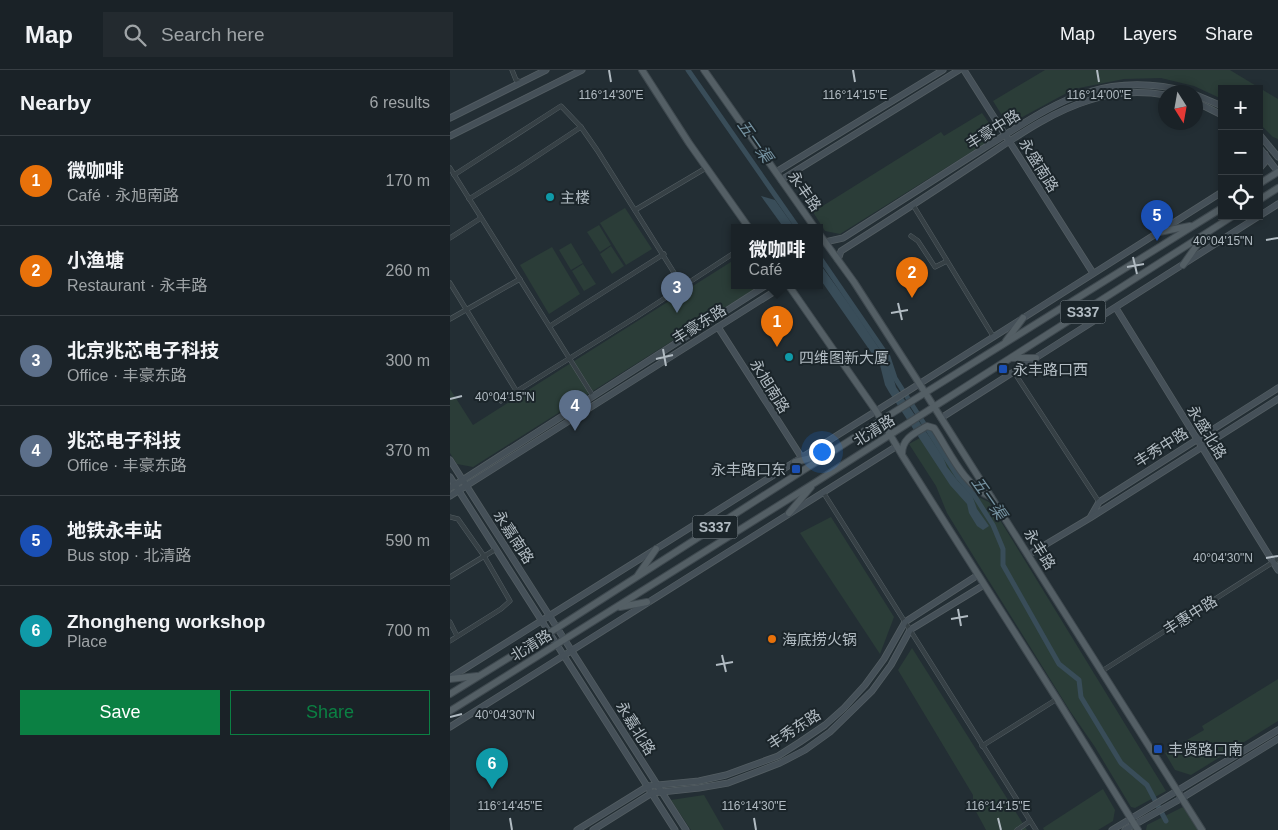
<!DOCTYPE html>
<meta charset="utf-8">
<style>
body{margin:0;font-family:Helvetica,"Noto Sans SC",sans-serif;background:#232a2f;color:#f1f3f6}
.controls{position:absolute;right:15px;top:15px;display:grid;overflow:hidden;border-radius:0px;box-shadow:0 2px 8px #0003}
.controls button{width:45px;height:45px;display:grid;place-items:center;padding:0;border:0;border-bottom:1px solid #383f44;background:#1a2227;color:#f1f3f6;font:25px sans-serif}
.compass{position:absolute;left:708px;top:15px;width:45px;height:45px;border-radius:50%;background:#1a2227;box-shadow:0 2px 8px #0003;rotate:169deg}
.you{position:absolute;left:371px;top:381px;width:18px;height:18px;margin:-12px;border:4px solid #fff;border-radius:50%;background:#1a73e8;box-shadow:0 0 0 8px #1a73e833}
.badge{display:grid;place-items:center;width:32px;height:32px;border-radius:50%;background:#0b8043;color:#fff;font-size:16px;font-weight:700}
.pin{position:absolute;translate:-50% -41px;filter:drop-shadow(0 1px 2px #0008)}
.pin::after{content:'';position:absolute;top:26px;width:18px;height:15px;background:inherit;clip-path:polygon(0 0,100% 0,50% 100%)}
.popup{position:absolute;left:281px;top:154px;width:92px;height:65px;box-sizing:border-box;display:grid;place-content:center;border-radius:0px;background:#1a2227;filter:drop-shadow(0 1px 4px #0005);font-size:16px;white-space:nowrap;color:#9fa4a7}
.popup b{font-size:19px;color:#f1f3f6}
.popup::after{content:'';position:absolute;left:50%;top:100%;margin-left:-10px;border:10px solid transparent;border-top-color:#1a2227}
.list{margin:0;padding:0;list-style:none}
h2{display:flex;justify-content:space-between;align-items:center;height:65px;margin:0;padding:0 20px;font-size:21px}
h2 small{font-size:16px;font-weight:400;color:#9fa4a7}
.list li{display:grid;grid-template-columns:32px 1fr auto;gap:15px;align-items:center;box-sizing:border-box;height:90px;padding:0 20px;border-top:1px solid #383f44}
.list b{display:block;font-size:19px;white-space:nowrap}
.list p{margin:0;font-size:16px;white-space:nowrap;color:#9fa4a7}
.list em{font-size:16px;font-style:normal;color:#9fa4a7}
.actions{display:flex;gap:10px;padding:15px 20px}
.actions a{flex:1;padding:11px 0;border:1px solid #0b8043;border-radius:0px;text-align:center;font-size:18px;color:#0b8043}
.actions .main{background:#0b8043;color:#fff}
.icon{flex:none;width:28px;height:28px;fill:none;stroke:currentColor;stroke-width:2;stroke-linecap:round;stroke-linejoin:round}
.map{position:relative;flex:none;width:828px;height:760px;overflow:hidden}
header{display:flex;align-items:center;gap:30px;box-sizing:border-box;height:70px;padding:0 25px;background:#1a2227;border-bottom:1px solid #383f44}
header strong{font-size:24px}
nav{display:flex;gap:28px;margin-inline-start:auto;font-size:18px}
.search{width:350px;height:45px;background:#232a2f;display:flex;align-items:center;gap:12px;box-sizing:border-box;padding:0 18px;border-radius:0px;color:#9fa4a7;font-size:19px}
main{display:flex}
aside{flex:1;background:#1a2227}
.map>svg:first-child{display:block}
</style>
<header>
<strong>Map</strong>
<div class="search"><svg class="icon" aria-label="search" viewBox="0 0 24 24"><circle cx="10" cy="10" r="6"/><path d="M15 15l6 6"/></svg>Search here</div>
<nav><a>Map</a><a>Layers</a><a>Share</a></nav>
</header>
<main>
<aside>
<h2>Nearby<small>6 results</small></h2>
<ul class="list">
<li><span class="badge" style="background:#e8710a">1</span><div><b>微咖啡</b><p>Café · 永旭南路</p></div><em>170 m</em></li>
<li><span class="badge" style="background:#e8710a">2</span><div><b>小渔塘</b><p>Restaurant · 永丰路</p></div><em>260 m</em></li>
<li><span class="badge" style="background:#5c6f8a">3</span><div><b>北京兆芯电子科技</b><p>Office · 丰豪东路</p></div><em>300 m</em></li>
<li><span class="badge" style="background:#5c6f8a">4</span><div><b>兆芯电子科技</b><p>Office · 丰豪东路</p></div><em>370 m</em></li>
<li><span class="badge" style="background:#1a4fb4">5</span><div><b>地铁永丰站</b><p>Bus stop · 北清路</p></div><em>590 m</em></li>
<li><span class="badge" style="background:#0f9aa8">6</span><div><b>Zhongheng workshop</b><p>Place</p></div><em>700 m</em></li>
</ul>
<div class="actions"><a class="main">Save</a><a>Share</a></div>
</aside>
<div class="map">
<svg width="828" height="760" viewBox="0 0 828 760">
<rect width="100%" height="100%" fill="#232e34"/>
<g fill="#2b3d38">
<polygon points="595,0 780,0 828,29 828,69 823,67 809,53 809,19 772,19 772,29 744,16 711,8 674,9 624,19 563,52 555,50 543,31"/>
<polygon points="532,43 543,59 542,69 390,164 375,161 363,142 491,62 494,66"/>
<polygon points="175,138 202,179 176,195 150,153"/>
<polygon points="149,155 161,175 150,182 137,162"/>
<polygon points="121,173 133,193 121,200 109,180"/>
<polygon points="161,176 174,196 162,204 150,184"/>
<polygon points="102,177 130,224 99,244 70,195"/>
<polygon points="284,190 284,216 309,216 23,397 7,394 0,383 0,319 23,355"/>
<polygon points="133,194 146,214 134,221 122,201"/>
<polygon points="479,363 526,426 539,432 716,721 685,738 681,737 645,677 620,641 529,495 497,443 486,416 459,374"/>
<polygon points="381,447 444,547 430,584 350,463"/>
<polygon points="462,578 577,760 536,760 523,736 523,725 448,600"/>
<polygon points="828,609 828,651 741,705 725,700 715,683 754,660 752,656"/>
<polygon points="653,719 665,740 663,751 648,760 594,760 593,758"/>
<polygon points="254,725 274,760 241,760 221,730"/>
<polygon points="733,737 748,760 696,760 697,755"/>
</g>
<g fill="#394d59">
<polygon points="311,126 325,130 345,158 334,158"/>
<polygon points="370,194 404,241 439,293 446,317 493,387 497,397 508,411 522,425 527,439 539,456 533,460 527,456 519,443 517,434 500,415 439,322 435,315 430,295 370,209"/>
</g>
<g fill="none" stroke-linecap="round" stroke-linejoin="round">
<g stroke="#394d59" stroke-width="5">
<polyline points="238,0 348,158"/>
<polyline points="370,188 438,287 445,308 508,407 524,425 543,455 553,479 553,495 609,594 629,610 631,627 671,693 697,715 716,751"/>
</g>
<defs>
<g id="street">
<polyline points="62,0 66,10 71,12"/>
<polyline points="0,98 143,326"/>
<polyline points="4,105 111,36 131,57 147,80 233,217"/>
<polyline points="19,129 69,98 131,57"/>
<polyline points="463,135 543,266"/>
<polyline points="185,140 256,98"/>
<polyline points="461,166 468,171 485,197 497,191"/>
<polyline points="0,168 31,148"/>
<polyline points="0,213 67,322"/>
<polyline points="0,249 70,209"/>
<polyline points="100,256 214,184"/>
<polyline points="564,302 649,432"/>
<polyline points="51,331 186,247 284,183"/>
<polyline points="373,422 586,760"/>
<polyline points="0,447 8,449 34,486 60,531 51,539 0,571"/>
<polyline points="0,507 46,479"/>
<polyline points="0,552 7,566"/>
<polyline points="652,601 828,489"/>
<polyline points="532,676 607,629"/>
<polyline points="567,760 580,751"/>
</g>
<g id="secondary">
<polyline points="514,0 643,203"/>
<polyline points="746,25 772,36"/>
<polyline points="746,32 772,45"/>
<polyline points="0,48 96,0"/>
<polyline points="809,64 828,87"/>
<polyline points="0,66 132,0"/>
<polyline points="809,77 828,102"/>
<polyline points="809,99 815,92 815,84"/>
<polyline points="326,102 493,0"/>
<polyline points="331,110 509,0"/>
<path d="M 375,172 L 393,168 C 440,138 487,108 534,78 C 567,58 601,33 638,22 C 671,12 706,13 739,22"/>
<path d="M 388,190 L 391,181 C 437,152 483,122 528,92 C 563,69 600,42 640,30 C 664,22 691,21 716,25"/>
<polyline points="666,238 828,500"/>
<polyline points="268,257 352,388"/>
<polyline points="491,348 828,134"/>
<polyline points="0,390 236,760"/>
<polyline points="0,407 225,760"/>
<polyline points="0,418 315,216"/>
<polyline points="0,426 333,216"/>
<polyline points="641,446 649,432 828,318"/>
<polyline points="578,485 640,448 828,329"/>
<polyline points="0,608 458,321 772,122"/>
<polyline points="0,657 447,376"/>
<polyline points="127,760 198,716 249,711 276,705 328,686 350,672 375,655 394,638 415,615 434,589 455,552 528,505"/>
<polyline points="143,760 202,723 249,718 278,713 330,693 355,680 380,662 422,621 441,595 460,560 534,515"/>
<polyline points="662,760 828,660"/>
<polyline points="675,760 732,728 828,669"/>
</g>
<g id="primary">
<polyline points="192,0 239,73 299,158"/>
<polyline points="254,0 365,158"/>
<polyline points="809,114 828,102"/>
<polyline points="809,130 828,118"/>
<polyline points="709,162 740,156"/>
<polyline points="370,165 404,212 469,313 752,760"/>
<polyline points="733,195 752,168"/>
<polyline points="339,216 426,341 452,385 607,629 688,760"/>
<polyline points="556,271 573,248"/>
<polyline points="562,288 586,288"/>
<path d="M 452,384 C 452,368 465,363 477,356 L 484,358 C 500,382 514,416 541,427"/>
<polyline points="345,392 373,385"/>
<polyline points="339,443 361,417"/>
<polyline points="188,505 206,479"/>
<polyline points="170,537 197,532"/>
<polyline points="0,609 27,606"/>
<polyline points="0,624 107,558 441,344 772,138"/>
<polyline points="0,641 366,412 783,146"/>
</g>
</defs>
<use href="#street" stroke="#545e63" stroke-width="5"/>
<use href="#secondary" stroke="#545e63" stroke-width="7"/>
<use href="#primary" stroke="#3f494f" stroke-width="8"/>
<use href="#street" stroke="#364045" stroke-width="4"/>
<use href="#secondary" stroke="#455058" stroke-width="5.5"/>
<use href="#primary" stroke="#545f65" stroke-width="6"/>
</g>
<path fill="none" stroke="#b1bbc2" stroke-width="2" d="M 159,0 L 161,12M 403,0 L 405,12M 647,0 L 649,12M 816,170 L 828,168M 683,187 L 687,204M 677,197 L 694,194M 448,233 L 452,250M 441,243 L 458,240M 213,279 L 216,296M 206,289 L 223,285M 0,329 L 12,326M 816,488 L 828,486M 508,539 L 511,556M 501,549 L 518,546M 272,585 L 276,602M 266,595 L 283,592M 0,647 L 12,644M 60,748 L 62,760M 304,748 L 306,760M 548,748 L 551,760"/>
<g fill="#0f9aa8" stroke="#1b252a" stroke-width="2">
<circle cx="100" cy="127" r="5"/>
<circle cx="339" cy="287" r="5"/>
</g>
<g fill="#1a4fb4" stroke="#1b252a" stroke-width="2">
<rect x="548" y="294" width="10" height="10" rx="2.5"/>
<rect x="341" y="394" width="10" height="10" rx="2.5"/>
<rect x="703" y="674" width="10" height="10" rx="2.5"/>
</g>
<circle fill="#e8710a" stroke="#1b252a" stroke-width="2" cx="322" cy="569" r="5"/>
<g text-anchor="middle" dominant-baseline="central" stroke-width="4" stroke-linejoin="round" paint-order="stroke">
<g fill="#1b252a" stroke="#848e94" stroke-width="1">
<rect x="610.5" y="230.5" width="45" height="23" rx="4"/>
<rect x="242.5" y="445.5" width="45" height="23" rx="4"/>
</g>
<g font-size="14" font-weight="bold" fill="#b1bbc2">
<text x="633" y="242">S337</text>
<text x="265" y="457">S337</text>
</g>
<g font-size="15" fill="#b1bbc2" stroke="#1b252a">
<text transform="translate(543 59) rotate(-32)">丰豪中路</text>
<text transform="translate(589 95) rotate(58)">永盛南路</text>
<text transform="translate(355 121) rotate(55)">永丰路</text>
<text transform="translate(249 254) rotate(-32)">丰豪东路</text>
<text transform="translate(320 316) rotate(58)">永旭南路</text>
<text transform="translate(424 360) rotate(-32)">北清路</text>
<text transform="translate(757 362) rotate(58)">永盛北路</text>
<text transform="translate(711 377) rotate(-32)">丰秀中路</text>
<text transform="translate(64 467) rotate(57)">永嘉南路</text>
<text transform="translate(590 479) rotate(58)">永丰路</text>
<text transform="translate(740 545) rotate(-32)">丰惠中路</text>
<text transform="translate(81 575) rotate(-32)">北清路</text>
<text transform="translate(186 658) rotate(58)">永嘉北路</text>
<text transform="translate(344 659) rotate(-33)">丰秀东路</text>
</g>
<g font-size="15" fill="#b1bbc2" stroke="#1b252a" text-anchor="start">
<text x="110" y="127">主楼</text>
<text x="349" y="287">四维图新大厦</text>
<text x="563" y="299">永丰路口西</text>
<text x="336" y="399" text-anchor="end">永丰路口东</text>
<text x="332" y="569">海底捞火锅</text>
<text x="718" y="679">丰贤路口南</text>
</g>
<g font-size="16" font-style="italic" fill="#7592a1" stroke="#1b252a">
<text transform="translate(305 71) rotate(55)">五一渠</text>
<text transform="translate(539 428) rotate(55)">五一渠</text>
</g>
</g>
<g font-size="12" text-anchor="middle" fill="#b1bbc2" stroke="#1b252a" stroke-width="4" stroke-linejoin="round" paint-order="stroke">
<text x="161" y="29">116°14'30"E</text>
<text x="405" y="29">116°14'15"E</text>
<text x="649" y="29">116°14'00"E</text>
<text x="773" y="175">40°04'15"N</text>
<text x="55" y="331">40°04'15"N</text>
<text x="773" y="492">40°04'30"N</text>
<text x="55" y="649">40°04'30"N</text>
<text x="60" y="740">116°14'45"E</text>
<text x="304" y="740">116°14'30"E</text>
<text x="548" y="740">116°14'15"E</text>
</g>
</svg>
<div class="controls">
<button>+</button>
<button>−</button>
<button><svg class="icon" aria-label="locate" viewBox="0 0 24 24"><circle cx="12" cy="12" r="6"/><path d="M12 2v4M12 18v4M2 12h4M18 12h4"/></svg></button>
</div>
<svg class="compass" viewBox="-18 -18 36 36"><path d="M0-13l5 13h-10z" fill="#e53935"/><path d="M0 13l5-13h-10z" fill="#9fa4a7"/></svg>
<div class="you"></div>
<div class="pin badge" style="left:327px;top:277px;background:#e8710a">1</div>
<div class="popup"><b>微咖啡</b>Café</div>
<div class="pin badge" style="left:462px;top:228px;background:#e8710a">2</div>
<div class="pin badge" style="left:227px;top:243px;background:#5c6f8a">3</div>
<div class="pin badge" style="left:125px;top:361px;background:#5c6f8a">4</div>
<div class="pin badge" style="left:707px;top:171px;background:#1a4fb4">5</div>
<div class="pin badge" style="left:42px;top:719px;background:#0f9aa8">6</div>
</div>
</main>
